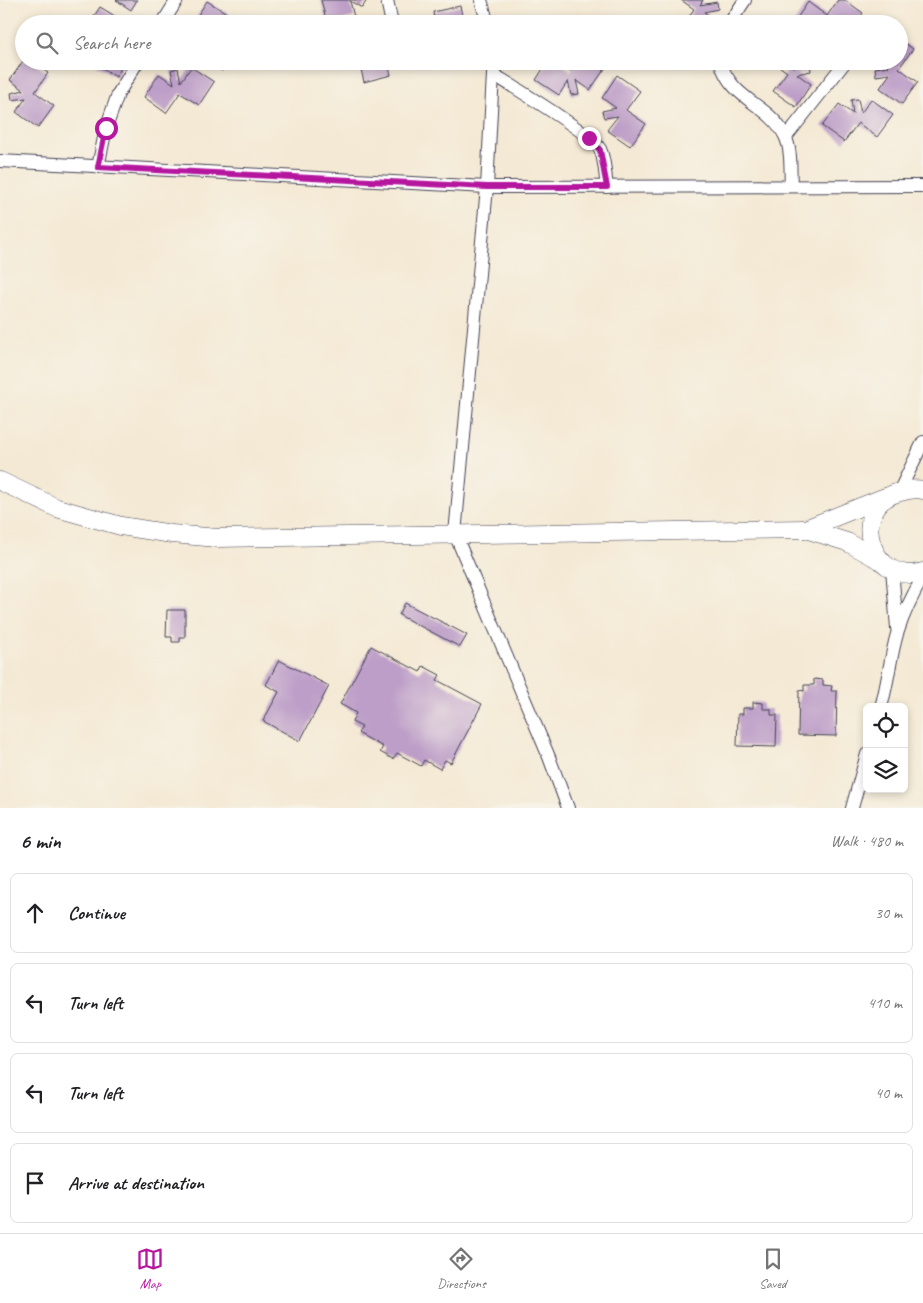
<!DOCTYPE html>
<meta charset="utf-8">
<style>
body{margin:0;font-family:Caveat,sans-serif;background:#f2f2f2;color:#202124}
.controls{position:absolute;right:15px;bottom:15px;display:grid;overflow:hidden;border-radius:8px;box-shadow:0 2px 8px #0003}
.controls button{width:45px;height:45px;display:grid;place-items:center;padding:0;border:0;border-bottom:1px solid #e0e0e0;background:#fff;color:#202124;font:25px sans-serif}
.stop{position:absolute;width:15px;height:15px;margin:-11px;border:4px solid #b5179e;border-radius:50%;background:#fff}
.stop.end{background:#b5179e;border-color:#fff;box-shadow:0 1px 5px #0008}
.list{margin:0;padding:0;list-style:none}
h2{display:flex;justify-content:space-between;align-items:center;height:65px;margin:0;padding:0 20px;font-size:21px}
h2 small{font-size:16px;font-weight:400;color:#757577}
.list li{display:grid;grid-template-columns:32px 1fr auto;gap:15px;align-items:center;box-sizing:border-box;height:80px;margin:0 10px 10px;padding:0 10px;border:1px solid #e0e0e0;border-radius:8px}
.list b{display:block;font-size:19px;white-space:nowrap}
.list em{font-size:16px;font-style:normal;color:#757577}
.icon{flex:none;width:28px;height:28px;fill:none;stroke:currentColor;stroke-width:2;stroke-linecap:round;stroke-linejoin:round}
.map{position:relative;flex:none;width:923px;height:808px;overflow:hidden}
.search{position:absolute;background:#fff;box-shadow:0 2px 8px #0003;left:15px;right:15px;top:15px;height:55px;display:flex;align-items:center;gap:12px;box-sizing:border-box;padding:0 18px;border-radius:28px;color:#757577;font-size:19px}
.sheet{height:425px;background:#fff}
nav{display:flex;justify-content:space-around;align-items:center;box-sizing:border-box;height:70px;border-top:1px solid #e0e0e0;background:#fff;font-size:14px;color:#757577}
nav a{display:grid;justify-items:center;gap:2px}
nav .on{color:#b5179e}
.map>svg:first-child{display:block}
</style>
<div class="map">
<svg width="923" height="808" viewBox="0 0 923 808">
<rect width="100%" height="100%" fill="#f7f3e8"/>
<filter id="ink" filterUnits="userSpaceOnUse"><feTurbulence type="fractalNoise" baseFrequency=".02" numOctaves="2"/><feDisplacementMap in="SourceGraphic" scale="10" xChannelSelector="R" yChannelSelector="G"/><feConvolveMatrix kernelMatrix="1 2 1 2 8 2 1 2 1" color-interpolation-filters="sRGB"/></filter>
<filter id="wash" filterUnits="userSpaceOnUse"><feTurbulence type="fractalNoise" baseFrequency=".0096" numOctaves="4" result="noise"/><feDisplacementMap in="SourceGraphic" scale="20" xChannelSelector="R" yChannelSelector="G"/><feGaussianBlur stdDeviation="1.12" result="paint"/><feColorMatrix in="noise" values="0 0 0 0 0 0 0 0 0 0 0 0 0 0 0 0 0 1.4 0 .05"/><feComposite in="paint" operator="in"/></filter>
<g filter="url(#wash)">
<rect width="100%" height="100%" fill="#f4e9d4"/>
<g id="blocks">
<g fill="#bd9ec8">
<polygon points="116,0 137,0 131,10"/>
<polygon points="321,0 367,0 362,8 350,1 354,17 327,24"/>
<polygon points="681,0 703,0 700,5 717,2 718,9 704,12 721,24 684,24 694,9"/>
<polygon points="838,0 845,0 863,13 855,24 793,24 808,2 827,16"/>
<polygon points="207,1 230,15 224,24 192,24"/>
<polygon points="460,6 464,24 435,24 433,12"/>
<polygon points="100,7 110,13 127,24 89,24"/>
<polygon points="899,39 913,49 899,68 918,82 902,104 880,88 890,74 876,76 875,68 889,66 882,61 899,61"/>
<polygon points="23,61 31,61 48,73 35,92 54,106 38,128 16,112 26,98 12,100 11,93 24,90 10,80"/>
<polygon points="91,61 125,61 116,77"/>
<polygon points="207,61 228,61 222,71"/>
<polygon points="359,61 387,61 391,75 364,82"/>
<polygon points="548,61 557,61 571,71 577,61 598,61 606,67 590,90 576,80 579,94 571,95 568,81 559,95 536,80"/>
<polygon points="772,61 797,61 793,67 810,64 811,71 797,74 811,84 796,107 773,91 787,72"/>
<polygon points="191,67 214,82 199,105 180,93 166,113 144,97 159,74 174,84 171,70 178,68 181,82"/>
<polygon points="617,75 640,91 626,110 646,124 630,146 607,130 618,116 604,118 602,111 616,108 602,98"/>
<polygon points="858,99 861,113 871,99 893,115 877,137 858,123 844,142 822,126 839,104 853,114 851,100"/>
<polygon points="405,603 467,635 460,647 399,615"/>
<polygon points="167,610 185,610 185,637 180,637 180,642 172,642 172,637 166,637"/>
<polygon points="371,646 420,672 423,666 440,675 437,680 482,704 451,763 445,760 440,769 424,760 421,766 397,753 393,759 380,752 383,747 358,733 362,727 352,722 356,713 340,704"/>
<polygon points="279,660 329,686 300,741 263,721 279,692 266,685"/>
<polygon points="814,679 823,680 823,685 832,686 831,691 837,691 836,736 798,735 799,690 804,691 804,685 814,685"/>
<polygon points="753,702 763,703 763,709 771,709 771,715 777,715 776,747 737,746 738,714 743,714 743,708 753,708"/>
</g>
</g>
</g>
<g filter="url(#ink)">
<use href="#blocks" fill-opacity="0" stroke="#424052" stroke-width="1"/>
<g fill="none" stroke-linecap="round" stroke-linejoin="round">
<defs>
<g id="minor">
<polyline points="387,0 392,24"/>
<polyline points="481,0 488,24"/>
<polyline points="162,24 177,0"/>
<polyline points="729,24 745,0"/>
<polyline points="492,61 493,74 487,187 455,534 549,757 568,808"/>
<path d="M 720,61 C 732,102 769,103 785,136 C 792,150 790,171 791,186"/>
<path d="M 493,74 C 512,86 593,135 600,149 C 605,159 605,175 607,187"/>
<polyline points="786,137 846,61"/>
<polyline points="0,161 487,187 923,186"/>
<polyline points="98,167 106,128 118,94 138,61"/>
<polyline points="899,492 923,442"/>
<polyline points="892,569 897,628"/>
<path d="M 881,707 C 888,683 890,658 897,634 C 903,615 913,594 923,577"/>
<polyline points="852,808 867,754"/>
</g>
<g id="highway">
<polyline points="0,481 57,508 121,526 172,534 218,538 805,529 847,542 880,560"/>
<path d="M 923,490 C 915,488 908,490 900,492 C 846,505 870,587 923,572"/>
<polyline points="805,529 885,497"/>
</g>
</defs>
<use href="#minor" stroke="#424052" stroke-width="14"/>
<use href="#highway" stroke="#424052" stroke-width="19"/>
<use href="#minor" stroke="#fff" stroke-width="12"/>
<use href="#highway" stroke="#fff" stroke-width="18"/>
</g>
</g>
<g fill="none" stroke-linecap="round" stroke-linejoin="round" filter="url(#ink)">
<polyline stroke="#b5179e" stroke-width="6" points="106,128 98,167 487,187 607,187 600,150 589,138"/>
</g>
</svg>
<div class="controls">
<button><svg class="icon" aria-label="locate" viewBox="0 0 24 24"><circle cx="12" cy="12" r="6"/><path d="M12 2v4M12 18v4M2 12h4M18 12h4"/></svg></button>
<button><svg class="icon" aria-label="layers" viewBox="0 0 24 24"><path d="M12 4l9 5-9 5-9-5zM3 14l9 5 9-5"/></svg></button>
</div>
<div class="stop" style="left:106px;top:128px"></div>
<div class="stop end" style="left:589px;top:138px"></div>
<div class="search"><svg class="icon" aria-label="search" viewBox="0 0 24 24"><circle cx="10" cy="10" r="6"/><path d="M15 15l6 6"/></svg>Search here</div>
</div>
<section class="sheet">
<h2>6 min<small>Walk · 480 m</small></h2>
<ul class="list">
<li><svg class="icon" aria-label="ahead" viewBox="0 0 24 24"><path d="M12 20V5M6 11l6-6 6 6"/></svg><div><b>Continue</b></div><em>30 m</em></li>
<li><svg class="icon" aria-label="left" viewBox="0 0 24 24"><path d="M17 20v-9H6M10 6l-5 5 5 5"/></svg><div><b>Turn left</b></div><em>410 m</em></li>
<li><svg class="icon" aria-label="left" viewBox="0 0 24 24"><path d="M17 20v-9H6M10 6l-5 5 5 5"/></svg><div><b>Turn left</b></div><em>40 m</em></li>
<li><svg class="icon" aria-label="arrive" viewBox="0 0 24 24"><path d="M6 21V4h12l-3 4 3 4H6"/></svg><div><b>Arrive at destination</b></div></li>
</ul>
</section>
<nav>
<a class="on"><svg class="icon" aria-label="map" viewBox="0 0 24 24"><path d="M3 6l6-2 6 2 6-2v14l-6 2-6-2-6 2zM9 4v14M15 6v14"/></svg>Map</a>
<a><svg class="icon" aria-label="directions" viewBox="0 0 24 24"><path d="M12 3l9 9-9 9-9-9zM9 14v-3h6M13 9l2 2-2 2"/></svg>Directions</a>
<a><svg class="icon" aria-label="saved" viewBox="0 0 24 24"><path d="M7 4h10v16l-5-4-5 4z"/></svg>Saved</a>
</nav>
